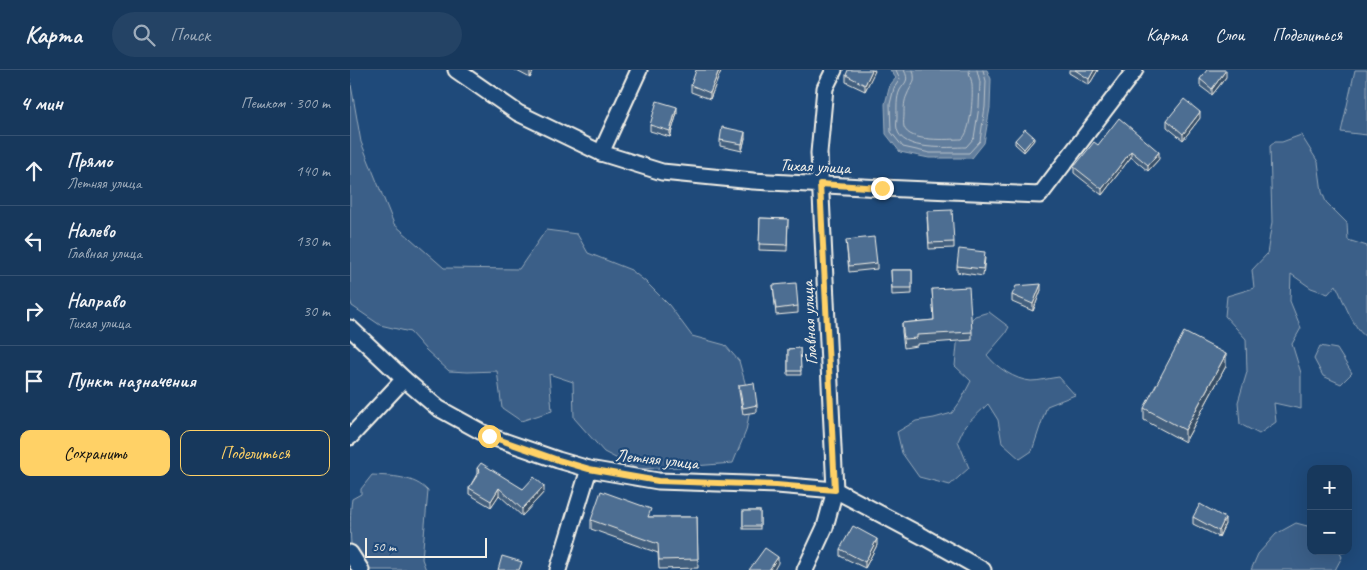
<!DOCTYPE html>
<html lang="ru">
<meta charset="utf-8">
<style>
body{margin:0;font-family:Caveat,sans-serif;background:#244365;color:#f1f3f6}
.controls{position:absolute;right:15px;bottom:15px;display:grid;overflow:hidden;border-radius:10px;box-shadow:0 5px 20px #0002}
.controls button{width:45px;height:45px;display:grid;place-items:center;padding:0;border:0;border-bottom:1px solid #365272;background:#17385c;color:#f1f3f6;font:25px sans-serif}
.scale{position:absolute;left:15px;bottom:12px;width:122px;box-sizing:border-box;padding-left:5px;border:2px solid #f4f1e8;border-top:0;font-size:14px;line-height:18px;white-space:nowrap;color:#f4f1e8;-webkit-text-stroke:4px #1f4a7a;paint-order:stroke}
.stop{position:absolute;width:15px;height:15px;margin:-11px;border:4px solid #ffd166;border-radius:50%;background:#fff}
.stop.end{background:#ffd166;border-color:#fff;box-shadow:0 1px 5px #0008}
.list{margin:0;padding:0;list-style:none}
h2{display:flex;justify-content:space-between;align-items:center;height:65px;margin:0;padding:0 20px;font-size:21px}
h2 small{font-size:16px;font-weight:400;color:#9eacbb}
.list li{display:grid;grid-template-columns:32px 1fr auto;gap:15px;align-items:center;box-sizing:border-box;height:70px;padding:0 20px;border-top:1px solid #365272}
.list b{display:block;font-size:19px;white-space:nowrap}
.list p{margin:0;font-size:16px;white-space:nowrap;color:#9eacbb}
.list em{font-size:16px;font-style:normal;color:#9eacbb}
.actions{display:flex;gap:10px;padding:15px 20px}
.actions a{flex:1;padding:11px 0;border:1px solid #ffd166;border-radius:10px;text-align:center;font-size:18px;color:#ffd166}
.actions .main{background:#ffd166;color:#111}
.icon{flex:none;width:28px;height:28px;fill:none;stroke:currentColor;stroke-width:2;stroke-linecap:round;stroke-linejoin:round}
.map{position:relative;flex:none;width:1017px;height:500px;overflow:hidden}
header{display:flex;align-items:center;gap:30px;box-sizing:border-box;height:70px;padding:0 25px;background:#17385c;border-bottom:1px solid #365272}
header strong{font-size:24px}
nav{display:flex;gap:28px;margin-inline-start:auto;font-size:18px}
.search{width:350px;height:45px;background:#244365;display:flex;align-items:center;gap:12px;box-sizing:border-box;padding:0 18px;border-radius:28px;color:#9eacbb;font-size:19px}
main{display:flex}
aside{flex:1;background:#17385c}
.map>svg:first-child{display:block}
</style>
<header>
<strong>Карта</strong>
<div class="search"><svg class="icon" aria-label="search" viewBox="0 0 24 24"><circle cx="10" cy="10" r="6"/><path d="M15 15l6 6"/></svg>Поиск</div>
<nav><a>Карта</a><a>Слои</a><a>Поделиться</a></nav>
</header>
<main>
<aside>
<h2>4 мин<small>Пешком · 300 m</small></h2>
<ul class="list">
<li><svg class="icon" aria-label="ahead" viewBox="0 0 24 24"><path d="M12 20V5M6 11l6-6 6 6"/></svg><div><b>Прямо</b><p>Летняя улица</p></div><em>140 m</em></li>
<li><svg class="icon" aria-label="left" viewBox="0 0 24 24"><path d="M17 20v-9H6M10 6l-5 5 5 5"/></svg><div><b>Налево</b><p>Главная улица</p></div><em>130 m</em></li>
<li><svg class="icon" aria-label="right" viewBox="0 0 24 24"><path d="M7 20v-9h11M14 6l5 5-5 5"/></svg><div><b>Направо</b><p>Тихая улица</p></div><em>30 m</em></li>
<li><svg class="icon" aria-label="arrive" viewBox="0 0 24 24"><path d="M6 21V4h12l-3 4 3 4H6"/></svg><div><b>Пункт назначения</b></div></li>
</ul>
<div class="actions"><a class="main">Сохранить</a><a>Поделиться</a></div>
</aside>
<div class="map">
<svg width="1017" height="500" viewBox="0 0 1017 500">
<rect width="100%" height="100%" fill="#1f4a7a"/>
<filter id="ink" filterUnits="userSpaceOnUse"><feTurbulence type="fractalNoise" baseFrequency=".02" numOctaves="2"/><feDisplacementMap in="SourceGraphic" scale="10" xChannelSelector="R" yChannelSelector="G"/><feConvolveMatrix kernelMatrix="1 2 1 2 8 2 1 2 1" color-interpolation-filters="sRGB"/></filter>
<g filter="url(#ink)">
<g fill="#3a5f88" stroke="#97a8b8">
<polygon points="1005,0 1017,0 1017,65 991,62"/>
<polygon points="0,9 11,72 44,154 94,198 169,199 196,160 227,164 238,183 281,200 296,212 319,235 342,266 375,275 389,291 401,334 396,361 383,393 331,397 287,399 254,382 224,348 223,312 199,304 202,341 171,351 152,338 147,301 118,302 99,301 76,280 60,262 30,255 2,236 0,230"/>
<path d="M 951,65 L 968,92 L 972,122 L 976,132 L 997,153 L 998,170 L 1017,176 L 1017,267 C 1005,263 992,227 986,215 L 978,224 L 961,218 L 941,204 L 940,231 L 951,258 L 942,274 L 951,303 L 951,339 L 924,333 L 926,352 L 909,364 L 890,354 L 888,332 L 897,302 L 896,269 L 875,246 L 877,226 L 904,218 L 902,200 L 917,184 L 922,152 L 920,76 L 925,72 L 932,72 Z"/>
<path d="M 639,242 L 659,257 L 655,264 L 637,285 C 646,297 665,310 681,311 C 690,311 700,308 709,307 L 725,325 L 697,336 L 682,381 L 670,389 L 652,373 L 648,350 L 638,334 L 615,356 L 608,371 L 619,398 L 600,415 L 569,407 L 552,383 L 547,362 L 566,351 L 584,348 L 602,343 L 610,332 L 621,311 L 605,296 L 608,264 L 625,246 Z"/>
<polygon points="970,276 987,279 1002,303 991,314 973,306 964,289"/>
<path d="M 22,405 C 41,406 64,406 78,421 L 72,489 L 76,500 L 20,500 C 13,493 4,484 1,474 C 0,462 0,441 2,429 L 11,424 L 11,419 Z"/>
<polygon points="946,453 961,457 961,481 989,481 992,487 985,500 901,500 908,484 926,464"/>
</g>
<polygon fill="#627e9d" stroke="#9cacbb" points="540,0 637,0 641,9 640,38 634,73 622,88 579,88 550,82 536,64 535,34 540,15 546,8"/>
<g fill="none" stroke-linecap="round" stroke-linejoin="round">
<g stroke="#bac3ca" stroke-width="1">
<polyline points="546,0 550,9 544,18 540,34 541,62 553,77 580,83 619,83 630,71 635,37 636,11 633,0"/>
<path d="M 554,0 C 560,11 555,12 550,20 C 546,28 547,39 547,47 C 547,51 546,55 547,59 C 552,82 599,77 616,77 L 624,68 L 629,37 L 630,12 L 627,0"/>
<path d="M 563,0 C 567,14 561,14 557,25 C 554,31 554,38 554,45 C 554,48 553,53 554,57 C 559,73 599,69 612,69 C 621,62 623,27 622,15 C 622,10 619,6 619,0"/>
</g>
<defs>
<g id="street">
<polyline points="106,0 168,43 251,83 312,102 403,111 532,118 690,125 785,0"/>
<polyline points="251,83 289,0"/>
<polyline points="0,258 54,309 88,338 139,366 208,390 239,399 308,411 427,415 485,420 574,467 633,500"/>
<polyline points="0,367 54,309"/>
<polyline points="0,483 11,500"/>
<polyline points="208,500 239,399"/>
<polyline points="455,500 475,457 485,420 469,83 475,18 484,0"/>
</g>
</defs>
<use href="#street" stroke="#f4f1e8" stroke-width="19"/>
<use href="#street" stroke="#1f4a7a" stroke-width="15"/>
</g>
<g fill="#425f7e" stroke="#f4f1e8">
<polygon points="165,0 184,0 180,8"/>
<polygon points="371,0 360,29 341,22 341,15"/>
<polygon points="525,0 515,21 496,12 496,5"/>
<polygon points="719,0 748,0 739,15 719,3"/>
<polygon points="876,7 862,25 850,16 850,9"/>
<polygon points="327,43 320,67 300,61 300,55"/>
<polygon points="850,48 833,70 817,57 817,50"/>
<polygon points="786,64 809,89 798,101 781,87 752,125 724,103 724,97 748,75"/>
<polygon points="395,68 392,81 370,76 370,70"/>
<polygon points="665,70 684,70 674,82 665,74"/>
<polygon points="577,147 604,172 604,178 579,179"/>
<polygon points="410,148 438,149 437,181 409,180"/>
<polygon points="496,170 527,193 527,199 499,202"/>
<polygon points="635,188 633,206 607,202 607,196"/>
<polygon points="541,200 562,200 562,224 542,225"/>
<polygon points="423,215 448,236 448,243 426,245"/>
<polygon points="582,219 622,262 622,270 567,274 567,276 554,278 552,262 552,253 584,250"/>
<polygon points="691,220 683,241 662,232 662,225"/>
<polygon points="450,278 451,305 438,305 438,279"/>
<polygon points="876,296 835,372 794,350 794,338"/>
<polygon points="389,315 407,335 407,342 393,344 389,321"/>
<polygon points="127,398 173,419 194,422 172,446 149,425 141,437 119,424 119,418 127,404"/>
<rect x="393" y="441" width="17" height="18"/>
<polygon points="301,447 347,447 348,498 309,499 308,483 241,459 241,450"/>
<polygon points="843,447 875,454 869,467 843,454"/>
<polygon points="527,475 515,498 490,486 490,479"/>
</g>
<g fill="#364d66" stroke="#f4f1e8">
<polygon points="181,0 184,0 180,8 180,2"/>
<polygon points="369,0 371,0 371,1 360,29 360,23"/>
<polygon points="522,0 525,1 515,21 515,15"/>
<polygon points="744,0 748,0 739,15 739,9"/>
<polygon points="876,0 876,7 862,25 862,19"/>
<polygon points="327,37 327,43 320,67 320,61"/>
<polygon points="850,42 850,48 833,70 833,64"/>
<polygon points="395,62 395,68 392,81 392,74"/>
<polygon points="684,67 684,70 674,82 674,79"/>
<polygon points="781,81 781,87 752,125 752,119"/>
<polygon points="809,82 809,89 798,101 798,95"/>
<polygon points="691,214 691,220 683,241 683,234"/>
<polygon points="876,284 876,296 835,372 835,360"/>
<polygon points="194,416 194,422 172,446 172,439"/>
<polygon points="149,418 149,425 141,437 141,431"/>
<polygon points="875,448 875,454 869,467 869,461"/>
<polygon points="527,469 527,475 515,498 515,492"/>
<polygon points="428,487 428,493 424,500 419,500"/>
</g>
<g fill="#4d6e92" stroke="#f4f1e8">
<polygon points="346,0 369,0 360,23 341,15"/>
<polygon points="498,0 522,0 515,15 496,5"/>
<polygon points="725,0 744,0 739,9"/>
<polygon points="857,0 876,0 862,19 850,9"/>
<polygon points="834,29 850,42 833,64 817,50"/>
<polygon points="307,31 327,37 320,61 300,55"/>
<polygon points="769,48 809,82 798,95 781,81 752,119 724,97 744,72 748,75"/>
<polygon points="372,57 395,62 392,74 370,70"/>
<polygon points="675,59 684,67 674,79 665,70"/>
<polygon points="602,140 604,172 579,173 577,141"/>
<polygon points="410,148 438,149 437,175 409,174"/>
<polygon points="524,167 527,193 499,196 496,170"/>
<polygon points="609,179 635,182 633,199 607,196"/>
<polygon points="541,200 562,200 562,218 542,218"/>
<polygon points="446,213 448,236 426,239 423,215"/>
<polygon points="691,214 683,234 662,225 666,216"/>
<polygon points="619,217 622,262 567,265 567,268 554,269 552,253 584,250 582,219"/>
<polygon points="834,262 876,284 835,360 794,338"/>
<polygon points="450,278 451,301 438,301 438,279"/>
<polygon points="404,313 407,335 393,338 389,315"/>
<polygon points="131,393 173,419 184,407 194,416 172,439 149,418 141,431 119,418 130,401 127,398"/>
<polygon points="251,421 301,439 298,447 347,447 348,489 309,490 308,474 241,450"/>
<polygon points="850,434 875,448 869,461 843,447"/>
<rect x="393" y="441" width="17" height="15"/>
<polygon points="503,456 527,469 515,492 490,479"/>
<polygon points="415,478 428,487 419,500 399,500"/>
<polygon points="152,486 172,492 169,500 148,500"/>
</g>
</g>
<g fill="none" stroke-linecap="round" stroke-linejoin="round" filter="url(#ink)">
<polyline stroke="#ffd166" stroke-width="6" points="139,366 208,390 239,399 308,411 426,415 485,420 470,114 532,118"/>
</g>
<g text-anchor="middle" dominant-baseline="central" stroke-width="4.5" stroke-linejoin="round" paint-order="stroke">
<g font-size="18" fill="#f4f1e8" stroke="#1f4a7a">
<text transform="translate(465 96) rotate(3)">Тихая улица</text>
<text transform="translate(459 253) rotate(-93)">Главная улица</text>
<text transform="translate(307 389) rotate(6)">Летняя улица</text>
</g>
</g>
</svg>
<div class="controls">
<button>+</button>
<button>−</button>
</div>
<div class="scale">50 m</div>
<div class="stop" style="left:139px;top:366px"></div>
<div class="stop end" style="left:532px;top:118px"></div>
</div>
</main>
